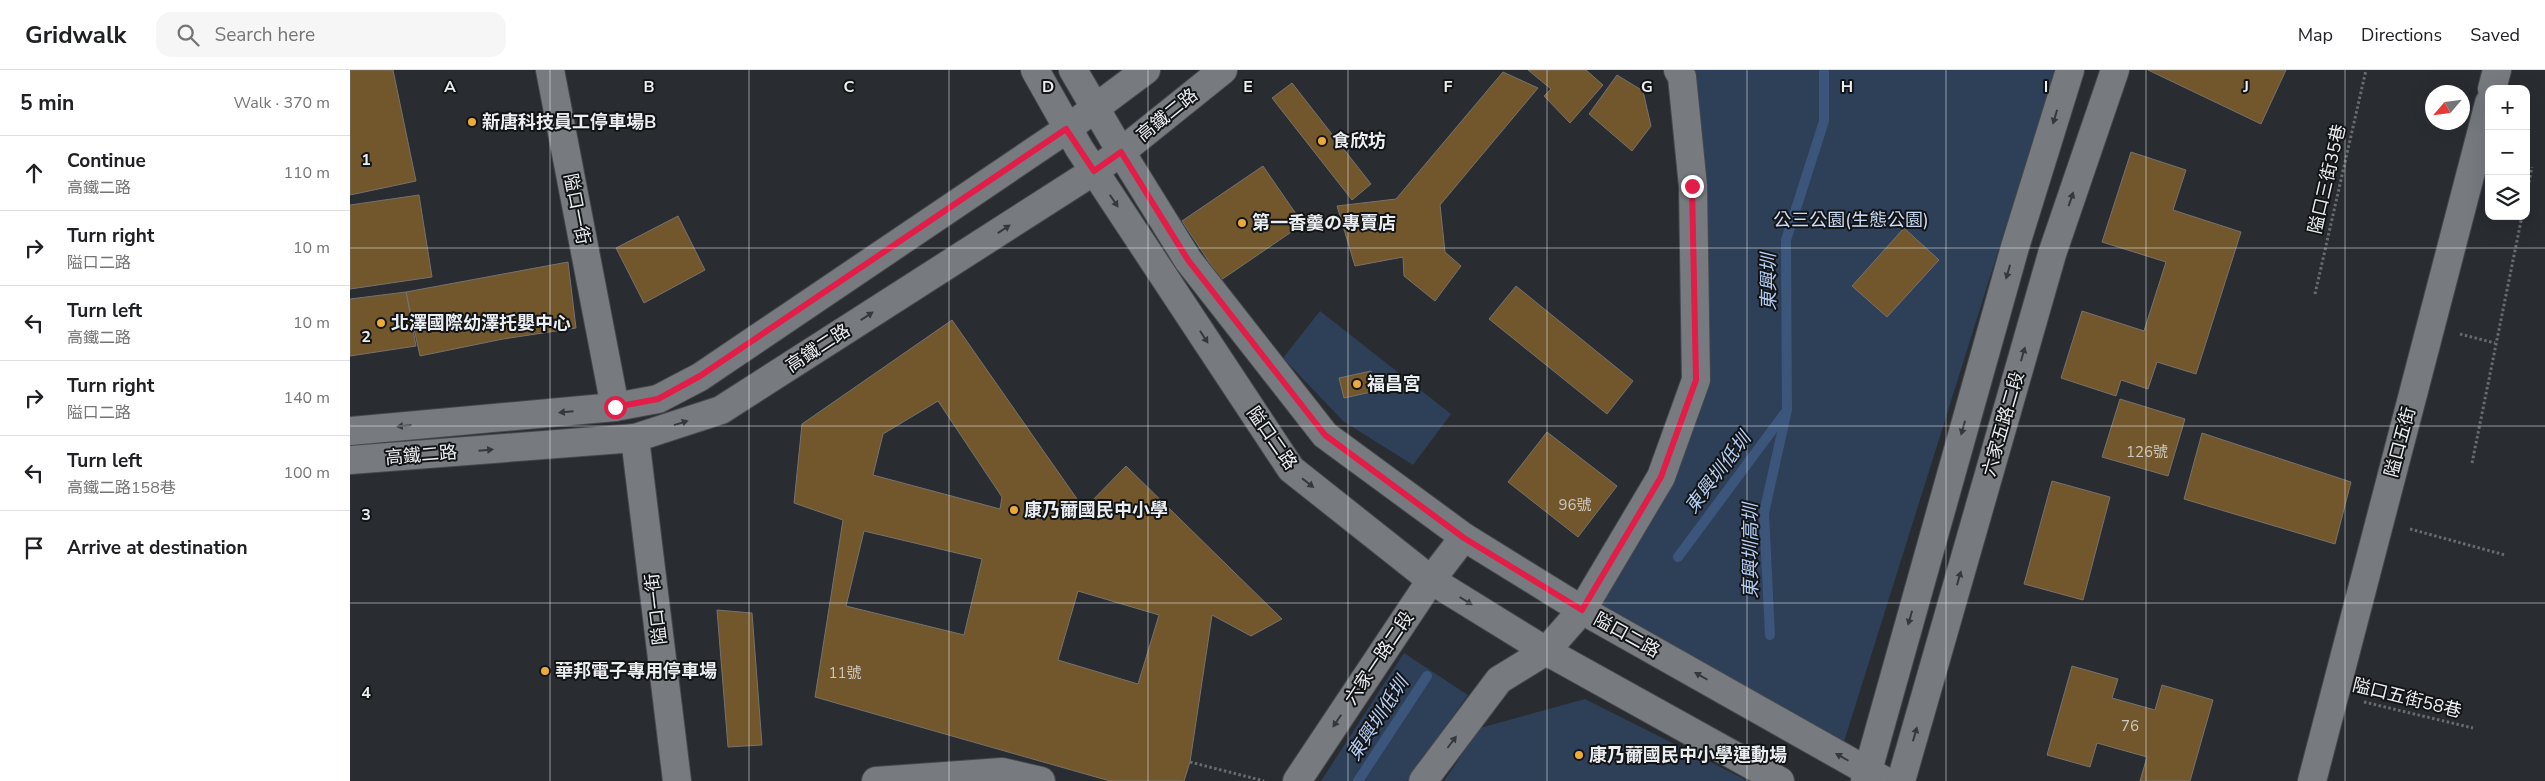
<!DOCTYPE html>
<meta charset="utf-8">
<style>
body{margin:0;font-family:"Nunito Sans","Noto Sans TC","Noto Sans JP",sans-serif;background:#f6f6f6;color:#202124}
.controls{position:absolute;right:15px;top:15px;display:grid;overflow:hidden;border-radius:10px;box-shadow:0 5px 20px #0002}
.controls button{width:45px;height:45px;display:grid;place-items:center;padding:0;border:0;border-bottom:1px solid #e0e0e0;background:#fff;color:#202124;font:25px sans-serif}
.compass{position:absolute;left:2075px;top:15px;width:45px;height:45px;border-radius:50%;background:#fff;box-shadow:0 5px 20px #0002;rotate:242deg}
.stop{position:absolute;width:15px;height:15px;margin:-11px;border:4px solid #e11d48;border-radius:50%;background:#fff}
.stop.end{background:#e11d48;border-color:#fff;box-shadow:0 1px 5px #0008}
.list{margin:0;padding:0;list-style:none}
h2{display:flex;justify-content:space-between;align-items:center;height:65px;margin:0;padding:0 20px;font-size:21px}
h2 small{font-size:16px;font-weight:400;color:#757577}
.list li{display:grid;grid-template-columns:32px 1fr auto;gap:15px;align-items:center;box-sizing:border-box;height:75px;padding:0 20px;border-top:1px solid #e0e0e0}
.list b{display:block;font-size:19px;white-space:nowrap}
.list p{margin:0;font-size:16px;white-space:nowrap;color:#757577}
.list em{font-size:16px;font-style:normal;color:#757577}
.icon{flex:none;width:28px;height:28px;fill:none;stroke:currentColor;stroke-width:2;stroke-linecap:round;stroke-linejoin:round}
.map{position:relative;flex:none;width:2195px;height:711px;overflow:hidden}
header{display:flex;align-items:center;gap:30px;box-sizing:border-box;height:70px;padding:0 25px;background:#fff;border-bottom:1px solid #e0e0e0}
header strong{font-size:24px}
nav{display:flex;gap:28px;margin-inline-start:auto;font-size:18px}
.search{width:350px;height:45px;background:#f6f6f6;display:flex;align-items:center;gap:12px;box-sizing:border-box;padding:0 18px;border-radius:15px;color:#757577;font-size:19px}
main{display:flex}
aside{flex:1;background:#fff}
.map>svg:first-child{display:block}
</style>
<header>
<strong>Gridwalk</strong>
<div class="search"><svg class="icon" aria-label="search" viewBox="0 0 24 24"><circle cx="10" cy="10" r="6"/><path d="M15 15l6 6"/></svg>Search here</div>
<nav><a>Map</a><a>Directions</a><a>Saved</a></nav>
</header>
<main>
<aside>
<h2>5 min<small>Walk · 370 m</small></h2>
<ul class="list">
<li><svg class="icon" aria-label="ahead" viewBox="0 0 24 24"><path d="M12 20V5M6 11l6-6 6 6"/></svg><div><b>Continue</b><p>高鐵二路</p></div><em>110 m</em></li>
<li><svg class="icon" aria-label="right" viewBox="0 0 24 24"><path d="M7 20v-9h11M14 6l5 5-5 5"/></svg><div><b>Turn right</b><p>隘口二路</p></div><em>10 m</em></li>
<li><svg class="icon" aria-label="left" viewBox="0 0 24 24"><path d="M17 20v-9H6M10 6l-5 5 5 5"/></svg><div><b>Turn left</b><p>高鐵二路</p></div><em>10 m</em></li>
<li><svg class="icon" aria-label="right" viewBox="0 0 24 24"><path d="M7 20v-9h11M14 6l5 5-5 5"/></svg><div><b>Turn right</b><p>隘口二路</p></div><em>140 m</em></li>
<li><svg class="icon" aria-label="left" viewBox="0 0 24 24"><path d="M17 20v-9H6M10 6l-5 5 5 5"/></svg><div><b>Turn left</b><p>高鐵二路158巷</p></div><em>100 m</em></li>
<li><svg class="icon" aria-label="arrive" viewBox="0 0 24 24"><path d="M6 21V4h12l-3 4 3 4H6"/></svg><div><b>Arrive at destination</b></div></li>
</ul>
</aside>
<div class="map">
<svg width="2195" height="711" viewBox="0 0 2195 711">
<rect width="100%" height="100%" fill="#292c31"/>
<g fill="#2e3f58">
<polygon points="1341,0 1705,0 1493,675 1245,533 1357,313"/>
<polygon points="970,241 1101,344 1063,395 993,351 933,288"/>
<polygon points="1054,583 1118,625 1057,711 971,711"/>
<polygon points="1235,629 1398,711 1094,711 1130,658"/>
</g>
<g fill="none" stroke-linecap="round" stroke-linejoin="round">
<g stroke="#3c557b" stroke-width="10">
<polyline points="1328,487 1435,343"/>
<polyline points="1420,565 1414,443 1437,340 1436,170 1474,51 1474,0"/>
<polyline points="1008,711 1077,606"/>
</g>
</g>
<g fill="#72572c" stroke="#76726d" fill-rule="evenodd">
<polygon points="0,0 43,0 66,111 0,125"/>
<polygon points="1178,0 1236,0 1253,15 1220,53 1194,26 1201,19"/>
<polygon points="1798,0 1936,0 1911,54"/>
<polygon points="1153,2 1188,18 1090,135 1095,182 1111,196 1085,231 1054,206 1053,187 1005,196 987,136 1046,129"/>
<polygon points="1267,5 1293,21 1301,56 1282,81 1239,44"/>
<polygon points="942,13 1021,114 1002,130 922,28"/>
<polygon points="1781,82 1836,100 1823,140 1891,162 1846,304 1807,292 1798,319 1771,310 1766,326 1711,308 1732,241 1794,261 1816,192 1752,172"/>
<polygon points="913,96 953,154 871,210 832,151"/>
<polygon points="69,125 82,207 0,219 0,135"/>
<polygon points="328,146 355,200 294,233 266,178"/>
<polygon points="1554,158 1589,190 1537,247 1502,216"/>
<polygon points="218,192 226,258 153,269 70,286 56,222"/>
<polygon points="1166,216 1283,311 1257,344 1139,249"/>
<polygon points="56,222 66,276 0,286 0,229"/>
<path d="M 602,250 L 734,439 L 776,396 L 932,549 L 901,566 L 862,545 L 840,692 L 834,711 L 760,711 L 465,627 L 493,450 L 444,433 L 452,354 ZM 588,331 L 652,427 L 650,439 L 523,405 L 533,364 ZM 514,461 L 632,489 L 614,565 L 496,536 ZM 728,521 L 809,545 L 788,614 L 708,590 Z"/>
<polygon points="1021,301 1026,321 994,328 989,308"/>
<polygon points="1770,329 1835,349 1818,406 1752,387"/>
<polygon points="1197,362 1267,416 1228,467 1158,412"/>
<polygon points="1852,363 2001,412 1985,474 1834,429"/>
<polygon points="1702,411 1760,427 1733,530 1674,514"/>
<polygon points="367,540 402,543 412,675 378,677"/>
<polygon points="1722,596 1768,609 1762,628 1805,640 1812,615 1863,630 1840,711 1790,711 1797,687 1747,673 1740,697 1697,685"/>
</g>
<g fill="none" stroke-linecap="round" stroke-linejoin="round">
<defs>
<g id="minor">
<polyline points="200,0 265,337"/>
<polyline points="685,0 729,78 941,399 1081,510 1196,581 1430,711"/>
<polyline points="723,0 771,82 838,190 975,365 1114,467 1232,540 1535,711"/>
<polyline points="2142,19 2147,0"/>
<polyline points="0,361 265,337 308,329 350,307 717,59 796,0"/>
<polyline points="285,368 327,711"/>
<polyline points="0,390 285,368 371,340 744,101 771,82 873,0"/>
<polyline points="526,711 652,702 691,711"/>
<polyline points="947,711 1081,510 1114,467"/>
<polyline points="1073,711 1149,610 1196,581 1232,540 1311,407 1346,310 1343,116 1332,7 1328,0"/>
<polyline points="1515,711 1665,177 1720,0"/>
<polyline points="1551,711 1702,184 1765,0"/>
<polyline points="1962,711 2139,33"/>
</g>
</defs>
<use href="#minor" stroke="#46484c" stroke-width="30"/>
<g stroke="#686b6f" stroke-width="3" stroke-dasharray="2.5 2.5" stroke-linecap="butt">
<polyline points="2176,127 2182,97"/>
<polyline points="1965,224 2016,0"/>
<polyline points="2110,264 2145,273"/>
<polyline points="2122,393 2172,146"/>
<polyline points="2060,459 2155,485"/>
<polyline points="2014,632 2123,658"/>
<polyline points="840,692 914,711"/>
</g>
<use href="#minor" stroke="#777b80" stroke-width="28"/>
</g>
<defs><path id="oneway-solid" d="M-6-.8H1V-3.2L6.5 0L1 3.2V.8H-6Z" transform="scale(1.25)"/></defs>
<g fill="#36383b">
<use href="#oneway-solid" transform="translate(1705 47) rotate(107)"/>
<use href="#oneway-solid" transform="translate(1721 129) rotate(-71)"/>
<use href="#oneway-solid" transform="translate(764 131) rotate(56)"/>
<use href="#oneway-solid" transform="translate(654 159) rotate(-33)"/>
<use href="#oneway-solid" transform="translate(1658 202) rotate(106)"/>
<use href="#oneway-solid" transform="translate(517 246) rotate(-33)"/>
<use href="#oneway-solid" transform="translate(854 267) rotate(57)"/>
<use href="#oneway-solid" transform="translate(1673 284) rotate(-74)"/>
<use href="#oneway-solid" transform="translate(216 342) rotate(175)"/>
<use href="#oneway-solid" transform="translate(331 353) rotate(-18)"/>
<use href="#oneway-solid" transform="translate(54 356) rotate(175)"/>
<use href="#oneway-solid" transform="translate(1613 358) rotate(106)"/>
<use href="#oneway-solid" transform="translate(136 380) rotate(-5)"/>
<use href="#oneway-solid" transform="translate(958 413) rotate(38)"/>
<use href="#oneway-solid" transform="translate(1609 508) rotate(-74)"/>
<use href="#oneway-solid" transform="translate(1116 531) rotate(32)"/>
<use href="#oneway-solid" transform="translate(1560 548) rotate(106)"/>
<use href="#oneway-solid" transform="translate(1351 606) rotate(-150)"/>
<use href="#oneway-solid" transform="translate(987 651) rotate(124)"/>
<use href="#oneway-solid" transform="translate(1565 664) rotate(-74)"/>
<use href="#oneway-solid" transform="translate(1102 672) rotate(-53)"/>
<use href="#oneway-solid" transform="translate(1492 687) rotate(-150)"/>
</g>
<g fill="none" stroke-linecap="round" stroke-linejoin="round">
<polyline stroke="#e11d48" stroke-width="6" points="265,337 308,329 350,306 716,59 744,101 771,82 838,190 975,365 1114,468 1232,540 1311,407 1346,310 1342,116"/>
</g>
<path fill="none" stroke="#ebeef1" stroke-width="1" stroke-opacity="0.55" d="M 200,0 L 200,711M 399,0 L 399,711M 599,0 L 599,711M 798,0 L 798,711M 998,0 L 998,711M 1197,0 L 1197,711M 1397,0 L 1397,711M 1596,0 L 1596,711M 1796,0 L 1796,711M 1995,0 L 1995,711M 0,178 L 2195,178M 0,356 L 2195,356M 0,533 L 2195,533"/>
<g fill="#ebaa39" stroke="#131416" stroke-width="2">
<circle cx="122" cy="52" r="5"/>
<circle cx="972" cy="71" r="5"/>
<circle cx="892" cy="153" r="5"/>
<circle cx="31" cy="253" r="5"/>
<circle cx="1007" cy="314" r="5"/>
<circle cx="664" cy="440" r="5"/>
<circle cx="195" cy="601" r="5"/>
<circle cx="1229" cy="685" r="5"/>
</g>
<g text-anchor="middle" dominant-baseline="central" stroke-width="4" stroke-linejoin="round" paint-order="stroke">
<g font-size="15" fill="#cdc8c0">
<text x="1797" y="382">126號</text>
<text x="1225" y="435">96號</text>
<text x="495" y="603">11號</text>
<text x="1780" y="656">76</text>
</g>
<g font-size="18" fill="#ebeef1" stroke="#131416">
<text transform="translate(817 45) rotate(-39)">高鐵二路</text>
<text transform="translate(1977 109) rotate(-77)">隘口三街35巷</text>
<text transform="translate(227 139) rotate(79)">隘口一街</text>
<text transform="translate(468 278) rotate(-33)">高鐵二路</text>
<text transform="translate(1653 354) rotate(-74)">六家五路二段</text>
<text transform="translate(922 368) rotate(55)">隘口二路</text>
<text transform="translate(2050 372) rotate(-75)">隘口五街</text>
<text transform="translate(71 385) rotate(-5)">高鐵二路</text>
<text transform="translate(306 539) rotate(-97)">隘口一街</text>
<text transform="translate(1277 565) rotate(29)">隘口二路</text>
<text transform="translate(1029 588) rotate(-56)">六家一路二段</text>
<text transform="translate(2057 628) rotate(14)">隘口五街58巷</text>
</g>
<g font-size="18" font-weight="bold" fill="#ebeef1" stroke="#131416" text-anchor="start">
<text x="132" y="52">新唐科技員工停車場B</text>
<text x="982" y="71">食欣坊</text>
<text x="902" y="153">第一香羹の專賣店</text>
<text x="41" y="253">北澤國際幼澤托嬰中心</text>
<text x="1017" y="314">福昌宮</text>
<text x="674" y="440">康乃薾國民中小學</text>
<text x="205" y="601">華邦電子專用停車場</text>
<text x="1239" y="685">康乃薾國民中小學運動場</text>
</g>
<g font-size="18" fill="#cadbf4" stroke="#131416">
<text x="1501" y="150">公三公園(生態公園)</text>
</g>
<g font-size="19" font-style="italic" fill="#b5cef4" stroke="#131416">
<text transform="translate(1419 212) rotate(-90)">東興圳</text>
<text transform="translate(1368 403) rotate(-53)">東興圳低圳</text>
<text transform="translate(1401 481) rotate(-90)">東興圳高圳</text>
<text transform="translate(1028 649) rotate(-57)">東興圳低圳</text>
</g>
</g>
<g font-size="16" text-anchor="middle" font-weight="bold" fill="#ebeef1" stroke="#131416" stroke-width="4" stroke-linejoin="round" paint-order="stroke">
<text x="100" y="22">A</text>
<text x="299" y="22">B</text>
<text x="499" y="22">C</text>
<text x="698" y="22">D</text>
<text x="898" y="22">E</text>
<text x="1098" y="22">F</text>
<text x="1297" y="22">G</text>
<text x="1497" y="22">H</text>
<text x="1696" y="22">I</text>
<text x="1896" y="22">J</text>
<text x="16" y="95">1</text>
<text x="16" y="272">2</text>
<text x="16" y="450">3</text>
<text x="16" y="628">4</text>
</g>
</svg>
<div class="controls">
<button>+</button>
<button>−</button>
<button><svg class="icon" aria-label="layers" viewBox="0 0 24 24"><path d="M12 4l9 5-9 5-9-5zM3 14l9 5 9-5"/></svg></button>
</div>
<svg class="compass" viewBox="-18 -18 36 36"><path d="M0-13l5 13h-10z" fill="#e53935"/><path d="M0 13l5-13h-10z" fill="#757577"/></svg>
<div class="stop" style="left:265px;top:337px"></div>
<div class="stop end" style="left:1342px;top:116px"></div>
</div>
</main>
